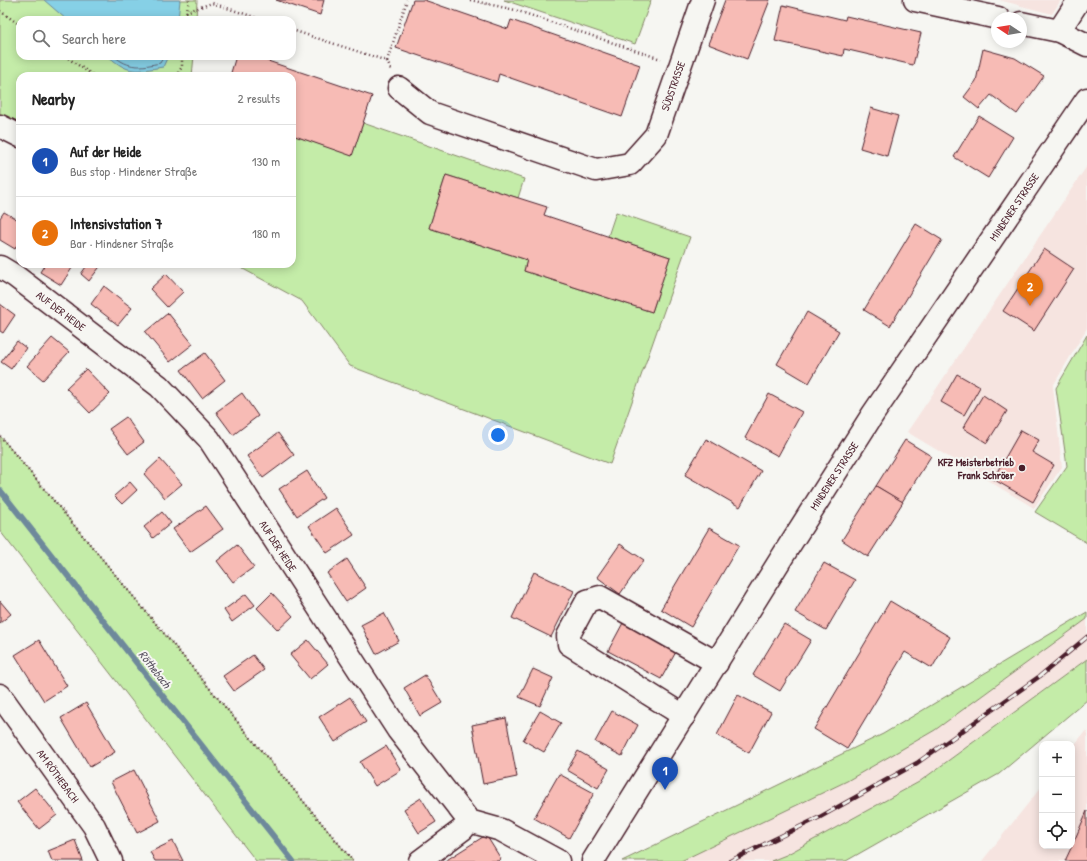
<!DOCTYPE html>
<meta charset="utf-8">
<style>
body{margin:0;font-family:"Patrick Hand",sans-serif;background:#f6f6f6;color:#222}
.controls{position:absolute;right:12px;bottom:12px;display:grid;overflow:hidden;border-radius:8px;box-shadow:0 2px 10px #0003}
.controls button{width:36px;height:36px;display:grid;place-items:center;padding:0;border:0;border-bottom:1px solid #e0e0e0;background:#fff;color:#222;font:20px sans-serif}
.compass{position:absolute;left:991px;top:12px;width:36px;height:36px;border-radius:50%;background:#fff;box-shadow:0 2px 10px #0003;rotate:282deg}
.you{position:absolute;left:498px;top:435px;width:14px;height:14px;margin:-10px;border:3px solid #fff;border-radius:50%;background:#1a73e8;box-shadow:0 0 0 6px #1a73e833}
.badge{display:grid;place-items:center;width:26px;height:26px;border-radius:50%;background:#4a1f2b;color:#fff;font-size:13px;font-weight:700}
.pin{position:absolute;translate:-50% -33px;filter:drop-shadow(0 1px 2px #0008)}
.pin::after{content:'';position:absolute;top:21px;width:14px;height:12px;background:inherit;clip-path:polygon(0 0,100% 0,50% 100%)}
.list{margin:0;padding:0;list-style:none}
h2{display:flex;justify-content:space-between;align-items:center;height:52px;margin:0;padding:0 16px;font-size:17px}
h2 small{font-size:13px;font-weight:400;color:#767676}
.list li{display:grid;grid-template-columns:26px 1fr auto;gap:12px;align-items:center;box-sizing:border-box;height:72px;padding:0 16px;border-top:1px solid #e0e0e0}
.list b{display:block;font-size:15px;white-space:nowrap}
.list p{margin:0;font-size:13px;white-space:nowrap;color:#767676}
.list em{font-size:13px;font-style:normal;color:#767676}
.icon{flex:none;width:22px;height:22px;fill:none;stroke:currentColor;stroke-width:2;stroke-linecap:round;stroke-linejoin:round}
.map{position:relative;flex:none;width:1087px;height:861px;overflow:hidden}
.search{position:absolute;background:#fff;box-shadow:0 2px 10px #0003;left:16px;top:16px;width:280px;height:44px;display:flex;align-items:center;gap:10px;box-sizing:border-box;padding:0 14px;border-radius:12px;color:#767676;font-size:15px}
.panel{position:absolute;background:#fff;box-shadow:0 2px 10px #0003;left:16px;top:72px;width:280px;height:196px;border-radius:12px}
.map>svg:first-child{display:block}
</style>
<div class="map">
<svg width="1087" height="861" viewBox="0 0 1087 861">
<rect width="100%" height="100%" fill="#f6f6f2"/>
<filter id="ink" filterUnits="userSpaceOnUse"><feTurbulence type="fractalNoise" baseFrequency=".025" numOctaves="2"/><feDisplacementMap in="SourceGraphic" scale="8" xChannelSelector="R" yChannelSelector="G"/><feConvolveMatrix kernelMatrix="1 2 1 2 8 2 1 2 1" color-interpolation-filters="sRGB"/></filter>
<g filter="url(#ink)">
<g fill="#f6e4e0">
<polygon points="999,0 1061,0 1052,14"/>
<polygon points="1087,166 1087,328 1053,386 1062,467 1034,508 907,432"/>
<polygon points="1087,619 1087,659 919,782 786,855 771,861 681,861 847,781 935,730"/>
<polygon points="1087,729 1087,861 982,861 1042,786 1042,846 1072,846 1072,748"/>
</g>
<g fill="#c4eca8" stroke="#87866a">
<polygon points="0,0 197,0 196,20 20,20 20,56 194,56 192,76 20,76 20,134 0,123"/>
<polygon points="504,0 651,0 635,44"/>
<polygon points="363,123 524,179 518,198 446,175 429,228 527,260 524,271 652,312 670,257 608,236 616,212 690,237 610,464 350,366 302,301 234,264 292,264 292,135 352,155"/>
<polygon points="1087,335 1087,543 1035,512 1067,466 1056,388"/>
<polygon points="0,436 353,861 256,861 0,531"/>
<polygon points="1087,612 1087,619 935,730 847,781 681,861 622,861 883,734"/>
<polygon points="1087,659 1087,700 999,774 846,861 771,861 786,855 919,782"/>
</g>
<g fill="#86d0e6" stroke="#6e899b">
<polygon points="44,0 180,0 178,20 67,20"/>
<path d="M 108,56 L 168,56 L 163,67 C 136,71 130,75 108,56 Z"/>
</g>
<g fill="none" stroke-linecap="round" stroke-linejoin="round">
<path stroke="#626676" stroke-width="1" d="M 114,56 C 129,69 141,67 160,63 L 164,56"/>
<polyline stroke="#6e899b" stroke-width="6" points="0,490 293,861"/>
</g>
<g fill="#f7bbb5" stroke="#4a1f2b">
<polygon points="276,0 324,0 320,15"/>
<polygon points="413,0 424,0 508,29 511,20 640,65 622,117 499,74 497,82 396,48"/>
<polygon points="725,0 770,0 747,59 708,44"/>
<polygon points="783,5 845,20 846,16 921,33 913,65 844,49 843,56 775,41"/>
<polygon points="983,49 1015,58 1044,76 1017,114 991,95 979,109 964,97 976,81"/>
<polygon points="236,56 253,56 372,96 352,156 292,135 292,76 230,76"/>
<polygon points="871,108 898,116 887,156 860,148"/>
<polygon points="979,116 1013,137 988,178 954,157"/>
<polygon points="446,175 547,207 544,215 670,257 652,312 524,271 527,260 429,228"/>
<polygon points="4,212 20,221 20,240 15,249 0,240 0,218"/>
<polygon points="916,224 942,240 890,326 864,310"/>
<polygon points="1044,249 1074,269 1034,331 1003,311"/>
<polygon points="45,264 71,264 74,265 61,285 40,272"/>
<polygon points="88,264 102,264 89,281 81,274"/>
<polygon points="166,274 183,292 167,307 150,289"/>
<polygon points="104,286 132,308 118,325 91,304"/>
<polygon points="0,304 15,315 3,333 0,331"/>
<polygon points="807,312 839,331 809,383 777,364"/>
<polygon points="168,313 193,344 170,362 145,332"/>
<polygon points="52,338 69,352 43,380 27,366"/>
<polygon points="17,341 26,348 11,369 1,362"/>
<polygon points="205,353 225,380 202,398 181,370"/>
<polygon points="86,369 110,394 90,413 66,388"/>
<polygon points="957,374 980,387 964,415 941,402"/>
<polygon points="242,393 258,416 233,435 216,412"/>
<polygon points="769,394 802,412 778,456 745,438"/>
<polygon points="983,395 1007,411 987,443 963,428"/>
<polygon points="126,417 144,442 128,454 109,429"/>
<polygon points="1021,430 1039,440 1032,452 1054,465 1033,502 993,479"/>
<polygon points="278,433 294,455 263,478 247,456"/>
<polygon points="706,439 761,471 740,507 685,475"/>
<polygon points="905,440 931,456 902,502 876,486"/>
<polygon points="160,459 182,484 165,498 144,474"/>
<polygon points="307,471 324,498 297,516 279,489"/>
<polygon points="130,482 137,490 122,504 114,496"/>
<polygon points="876,486 903,502 868,557 842,540"/>
<polygon points="206,506 223,529 190,552 173,529"/>
<polygon points="336,508 354,535 327,553 309,526"/>
<polygon points="162,512 171,523 153,538 144,527"/>
<polygon points="709,528 739,545 691,627 661,609"/>
<polygon points="620,544 644,560 620,594 597,577"/>
<polygon points="237,545 254,567 233,582 217,561"/>
<polygon points="347,559 366,588 346,602 327,573"/>
<polygon points="824,563 855,580 826,630 795,612"/>
<polygon points="534,572 574,591 551,637 512,618"/>
<polygon points="272,593 293,616 278,630 257,608"/>
<polygon points="246,594 255,605 232,622 224,610"/>
<polygon points="0,601 11,614 0,623"/>
<polygon points="890,601 950,637 932,668 905,652 847,749 814,729"/>
<polygon points="384,613 399,641 376,654 361,625"/>
<polygon points="624,621 677,650 661,679 608,651"/>
<polygon points="784,624 811,640 780,691 753,675"/>
<polygon points="39,640 67,686 44,701 15,655"/>
<polygon points="308,640 328,664 310,679 290,655"/>
<polygon points="253,655 264,670 234,691 223,676"/>
<polygon points="533,669 553,678 540,706 519,697"/>
<polygon points="425,675 442,703 420,716 404,688"/>
<polygon points="738,695 771,712 749,753 717,735"/>
<polygon points="350,697 366,722 335,742 319,717"/>
<polygon points="86,703 115,752 90,767 61,718"/>
<polygon points="540,711 561,723 544,752 523,740"/>
<polygon points="612,711 638,725 622,756 595,742"/>
<polygon points="506,718 517,777 483,784 472,725"/>
<polygon points="386,746 401,770 375,786 360,762"/>
<polygon points="578,751 609,769 598,788 567,770"/>
<polygon points="134,770 160,821 137,833 111,782"/>
<polygon points="559,774 594,793 569,838 534,818"/>
<polygon points="35,788 57,815 39,829 17,802"/>
<polygon points="421,798 436,822 419,833 404,809"/>
<polygon points="1087,811 1087,861 1065,861 1072,846"/>
<polygon points="486,835 501,859 498,861 445,861"/>
<polygon points="75,840 83,861 52,861 48,851"/>
<polygon points="173,841 183,861 155,861 150,852"/>
</g>
<g fill="none" stroke-linecap="round" stroke-linejoin="round">
<defs>
<g id="minor">
<polyline points="915,0 998,18"/>
<polyline points="1021,23 1059,31 1087,45"/>
<polyline points="1059,31 1079,0"/>
<polyline points="399,88 430,113 596,170 630,164 656,135 703,0"/>
<polyline points="0,126 20,136"/>
<polyline points="0,267 15,276 159,386 209,439 398,730 469,821"/>
<polyline points="0,695 94,826 111,861"/>
<polyline points="684,716 569,644 568,636 587,601 600,597 717,663"/>
<polyline points="469,821 501,830 558,861"/>
<polyline points="420,861 463,829 469,821"/>
</g>
<polyline id="major" points="593,861 789,546 873,414 1087,99"/>
</defs>
<use href="#minor" stroke="#4a1f2b" stroke-width="25"/>
<use href="#major" stroke="#4a1f2b" stroke-width="25"/>
<g stroke="#4a1f2b" stroke-width="2.5" stroke-dasharray="1 3" stroke-linecap="butt">
<polyline points="470,0 515,10 661,59"/>
<polyline points="0,11 20,25"/>
<polyline points="186,12 212,3 263,20"/>
<polyline points="185,20 189,0"/>
<polyline points="292,30 387,61 391,70"/>
<polyline points="65,56 94,76"/>
<polyline points="387,61 407,0"/>
<polyline points="176,76 182,67 182,56"/>
<polyline points="0,436 353,861"/>
</g>
<use href="#minor" stroke="#f6f6f2" stroke-width="22"/>
<use href="#major" stroke="#f6f6f2" stroke-width="22"/>
<defs>
<polyline id="rail" points="730,861 820,817 917,763 1040,676 1087,637"/>
</defs>
<use href="#rail" stroke="#4a1f2b" stroke-width="4.5"/>
<use href="#rail" stroke="#f6f6f2" stroke-width="3" stroke-dasharray="9" stroke-linecap="butt"/>
</g>
</g>
<circle fill="#4a1f2b" stroke="#f6f6f2" stroke-width="1.5" cx="1022" cy="468" r="4"/>
<g text-anchor="middle" dominant-baseline="central" stroke-width="4" stroke-linejoin="round" paint-order="stroke">
<g font-size="11" fill="#4a1f2b" stroke="#f6f6f2">
<text transform="translate(673 86) rotate(-71)">SÜDSTRASSE</text>
<text transform="translate(1014 207) rotate(-56)">MINDENER STRASSE</text>
<text transform="translate(61 311) rotate(37)">AUF DER HEIDE</text>
<text transform="translate(834 476) rotate(-57)">MINDENER STRASSE</text>
<text transform="translate(278 546) rotate(57)">AUF DER HEIDE</text>
<text transform="translate(58 776) rotate(54)">AM RÖTHEBACH</text>
</g>
<g font-size="11" font-weight="bold" fill="#4a1f2b" stroke="#f6f6f2" text-anchor="end">
<text x="1014" y="462">KFZ Meisterbetrieb<tspan x="1014" dy="13">Frank Schröer</tspan></text>
</g>
<g font-size="12" font-style="italic" fill="#5c5463" stroke="#f6f6f2">
<text transform="translate(155 669) rotate(52)">Röthebach</text>
</g>
</g>
</svg>
<div class="controls">
<button>+</button>
<button>−</button>
<button><svg class="icon" aria-label="locate" viewBox="0 0 24 24"><circle cx="12" cy="12" r="6"/><path d="M12 2v4M12 18v4M2 12h4M18 12h4"/></svg></button>
</div>
<svg class="compass" viewBox="-18 -18 36 36"><path d="M0-13l5 13h-10z" fill="#e53935"/><path d="M0 13l5-13h-10z" fill="#767676"/></svg>
<div class="you"></div>
<div class="pin badge" style="left:665px;top:790px;background:#1a4fb4">1</div>
<div class="pin badge" style="left:1030px;top:306px;background:#e8710a">2</div>
<div class="search"><svg class="icon" aria-label="search" viewBox="0 0 24 24"><circle cx="10" cy="10" r="6"/><path d="M15 15l6 6"/></svg>Search here</div>
<section class="panel">
<h2>Nearby<small>2 results</small></h2>
<ul class="list">
<li><span class="badge" style="background:#1a4fb4">1</span><div><b>Auf der Heide</b><p>Bus stop · Mindener Straße</p></div><em>130 m</em></li>
<li><span class="badge" style="background:#e8710a">2</span><div><b>Intensivstation 7</b><p>Bar · Mindener Straße</p></div><em>180 m</em></li>
</ul>
</section>
</div>
